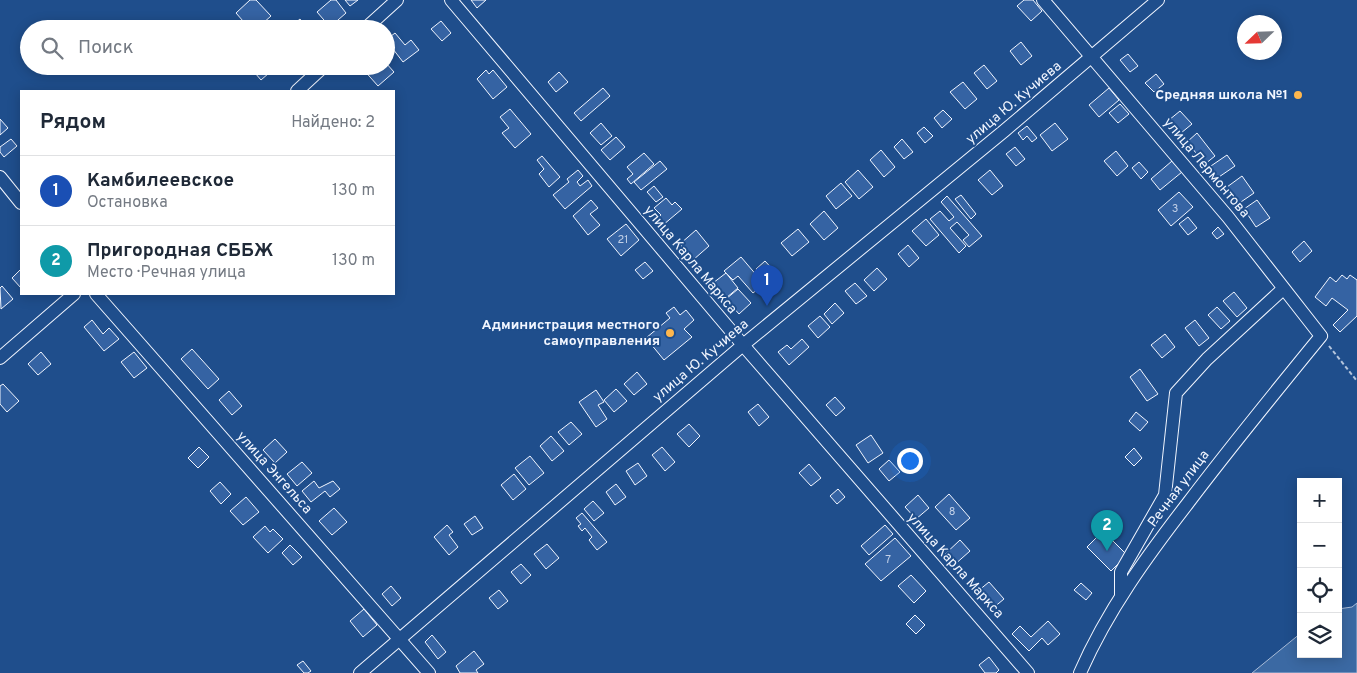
<!DOCTYPE html>
<html lang="ru">
<meta charset="utf-8">
<style>
body{margin:0;font-family:Overpass,sans-serif;background:#f6f6f7;color:#1f2937}
.controls{position:absolute;right:15px;bottom:15px;display:grid;overflow:hidden;border-radius:0px;box-shadow:0 2px 12px #0003}
.controls button{width:45px;height:45px;display:grid;place-items:center;padding:0;border:0;border-bottom:1px solid #e0e1e3;background:#fff;color:#1f2937;font:25px sans-serif}
.compass{position:absolute;left:1237px;top:15px;width:45px;height:45px;border-radius:50%;background:#fff;box-shadow:0 2px 12px #0003;rotate:247deg}
.you{position:absolute;left:909px;top:460px;width:18px;height:18px;margin:-12px;border:4px solid #fff;border-radius:50%;background:#1a73e8;box-shadow:0 0 0 8px #1a73e833}
.badge{display:grid;place-items:center;width:32px;height:32px;border-radius:50%;background:#111827;color:#fff;font-size:16px;font-weight:700}
.pin{position:absolute;translate:-50% -41px;filter:drop-shadow(0 1px 2px #0008)}
.pin::after{content:'';position:absolute;top:26px;width:18px;height:15px;background:inherit;clip-path:polygon(0 0,100% 0,50% 100%)}
.list{margin:0;padding:0;list-style:none}
h2{display:flex;justify-content:space-between;align-items:center;height:65px;margin:0;padding:0 20px;font-size:21px}
h2 small{font-size:16px;font-weight:400;color:#747a83}
.list li{display:grid;grid-template-columns:32px 1fr auto;gap:15px;align-items:center;box-sizing:border-box;height:70px;padding:0 20px;border-top:1px solid #e0e1e3}
.list b{display:block;font-size:19px;white-space:nowrap}
.list p{margin:0;font-size:16px;white-space:nowrap;color:#747a83}
.list em{font-size:16px;font-style:normal;color:#747a83}
.icon{flex:none;width:28px;height:28px;fill:none;stroke:currentColor;stroke-width:2;stroke-linecap:round;stroke-linejoin:round}
.map{position:relative;flex:none;width:1357px;height:673px;overflow:hidden}
.search{position:absolute;background:#fff;box-shadow:0 2px 12px #0003;left:20px;top:20px;width:375px;height:55px;display:flex;align-items:center;gap:12px;box-sizing:border-box;padding:0 18px;border-radius:28px;color:#747a83;font-size:19px}
.panel{position:absolute;background:#fff;box-shadow:0 2px 12px #0003;left:20px;top:90px;width:375px;height:205px;border-radius:0px}
.map>svg:first-child{display:block}
</style>
<div class="map">
<svg width="1357" height="673" viewBox="0 0 1357 673">
<rect width="100%" height="100%" fill="#1f4e8c"/>
<polygon fill="#3b69a3" stroke="#a8bbd7" points="1357,603 1357,673 1252,673 1301,633 1301,654 1338,654 1338,609 1352,607"/>
<g fill="#3563a3" stroke="#f2f6ff">
<polygon points="250,0 256,0 271,16 262,24 266,29 250,29 236,13"/>
<polygon points="331,0 336,0 346,13 330,27 317,12"/>
<polygon points="345,0 358,0 350,6"/>
<polygon points="471,0 486,0 477,8"/>
<polygon points="1024,0 1033,0 1042,11 1031,21 1017,6"/>
<polygon points="300,19 308,29 290,29 289,28"/>
<polygon points="441,21 451,33 442,41 431,29"/>
<polygon points="395,33 405,45 411,40 419,50 403,62 386,40"/>
<polygon points="1021,42 1032,56 1021,65 1010,51"/>
<polygon points="1128,54 1138,66 1130,72 1120,60"/>
<polygon points="386,63 394,72 378,86 362,68 364,66 386,66"/>
<polygon points="984,65 997,81 987,89 974,73"/>
<polygon points="249,66 277,66 261,80"/>
<polygon points="486,70 489,74 493,70 507,87 493,99 477,79"/>
<polygon points="559,72 568,82 556,92 548,82"/>
<polygon points="1156,74 1164,84 1154,92 1145,83"/>
<polygon points="963,82 977,99 965,109 950,92"/>
<polygon points="603,88 610,96 581,121 574,113"/>
<polygon points="1109,88 1119,100 1099,117 1089,105"/>
<polygon points="1120,104 1129,114 1118,123 1109,113"/>
<polygon points="510,109 531,134 515,148 502,133 509,128 500,117"/>
<polygon points="943,110 952,119 942,128 934,118"/>
<polygon points="1180,111 1192,124 1181,133 1169,120"/>
<polygon points="0,119 8,128 0,135"/>
<polygon points="601,123 612,136 601,145 590,133"/>
<polygon points="1055,123 1068,139 1052,151 1040,135"/>
<polygon points="1027,126 1037,138 1032,142 1027,136 1023,140 1018,133"/>
<polygon points="924,127 933,136 925,143 917,133"/>
<polygon points="1197,133 1215,156 1205,164 1187,142"/>
<polygon points="616,137 625,147 610,160 601,150"/>
<polygon points="11,139 17,146 4,157 0,152 0,147"/>
<polygon points="902,139 913,152 904,159 894,147"/>
<polygon points="1015,147 1025,159 1016,166 1006,154"/>
<polygon points="881,150 895,167 884,177 870,160"/>
<polygon points="1116,151 1128,166 1117,176 1104,161"/>
<polygon points="644,153 654,164 631,184 627,179 633,174 627,167"/>
<polygon points="1227,155 1235,166 1216,179 1208,168"/>
<polygon points="542,156 560,177 549,187 539,174 544,169 537,160"/>
<polygon points="660,161 667,169 641,190 634,182"/>
<polygon points="1172,161 1182,172 1160,190 1151,179"/>
<polygon points="1139,162 1148,172 1141,179 1132,168"/>
<polygon points="578,170 583,176 577,182 580,186 588,180 592,186 565,209 553,195 569,182 567,179"/>
<polygon points="858,170 873,187 859,199 845,182"/>
<polygon points="990,170 1003,186 992,195 978,180"/>
<polygon points="1242,176 1254,193 1238,204 1227,187"/>
<polygon points="841,183 852,196 836,209 826,196"/>
<polygon points="654,186 663,197 656,202 647,192"/>
<polygon points="1179,192 1193,207 1171,226 1158,210"/>
<polygon points="961,195 976,214 971,219 955,199"/>
<polygon points="947,196 982,236 969,247 963,240 969,235 957,222 950,228 966,246 959,253 930,219 940,211 949,221 954,217 941,202"/>
<polygon points="666,198 672,205 675,202 682,209 663,225 657,218 661,215 654,208"/>
<polygon points="591,200 598,208 590,214 600,225 588,235 573,216"/>
<polygon points="1257,200 1270,218 1256,227 1244,209"/>
<polygon points="824,211 838,228 824,240 810,224"/>
<polygon points="1188,217 1197,228 1188,235 1179,224"/>
<polygon points="926,219 939,235 926,246 912,231"/>
<polygon points="626,224 639,240 621,256 607,239"/>
<polygon points="1218,227 1224,234 1217,239 1212,233"/>
<polygon points="798,229 809,242 792,256 781,243"/>
<polygon points="696,230 709,246 693,260 680,244"/>
<polygon points="1304,241 1312,251 1300,262 1292,252"/>
<polygon points="908,245 919,258 909,267 898,254"/>
<polygon points="741,257 764,284 753,293 738,276 733,280 724,271"/>
<polygon points="765,261 776,273 766,281 756,269"/>
<polygon points="645,262 653,271 643,279 635,270"/>
<polygon points="877,268 887,279 874,291 864,280"/>
<polygon points="21,269 21,288 12,278"/>
<polygon points="726,273 738,288 726,298 713,283"/>
<polygon points="1342,275 1347,279 1350,275 1357,280 1357,316 1340,332 1333,325 1348,310 1332,298 1326,306 1315,297 1330,277 1336,282"/>
<polygon points="855,283 867,296 856,304 845,291"/>
<polygon points="2,286 13,299 1,309 0,288"/>
<polygon points="738,289 751,303 739,314 726,299"/>
<polygon points="1234,292 1247,308 1237,317 1223,301"/>
<polygon points="835,303 844,313 832,324 824,314"/>
<polygon points="674,307 680,315 686,310 694,320 684,329 692,337 664,360 646,338 670,318 666,313"/>
<polygon points="1217,307 1230,321 1221,329 1208,315"/>
<polygon points="820,316 830,327 818,338 808,326"/>
<polygon points="92,320 103,334 109,328 119,339 104,351 84,327"/>
<polygon points="1195,320 1209,338 1199,346 1185,328"/>
<polygon points="1165,334 1175,347 1162,358 1151,345"/>
<polygon points="802,339 809,347 789,365 778,352 787,345 791,349"/>
<polygon points="192,349 219,379 208,389 181,359"/>
<polygon points="41,352 51,364 38,375 28,364"/>
<polygon points="134,352 147,368 134,378 121,362"/>
<polygon points="1140,369 1158,394 1147,401 1130,377"/>
<polygon points="637,372 647,384 634,395 624,384"/>
<polygon points="3,384 19,401 7,412 0,404 0,386"/>
<polygon points="616,389 627,401 614,412 604,400"/>
<polygon points="596,390 604,402 598,405 607,419 596,427 579,402"/>
<polygon points="229,391 242,406 232,415 219,400"/>
<polygon points="835,397 845,408 836,416 826,405"/>
<polygon points="758,404 769,417 759,426 748,412"/>
<polygon points="1136,412 1148,422 1140,431 1129,421"/>
<polygon points="571,422 582,434 569,445 558,432"/>
<polygon points="689,424 700,436 689,447 677,434"/>
<polygon points="871,435 883,453 868,463 856,445"/>
<polygon points="551,436 564,451 552,461 540,446"/>
<polygon points="275,439 287,452 275,463 263,450"/>
<polygon points="199,447 209,457 198,468 188,458"/>
<polygon points="662,447 675,462 665,471 652,455"/>
<polygon points="1134,448 1142,458 1134,466 1125,457"/>
<polygon points="530,456 544,473 529,485 515,468"/>
<polygon points="889,460 900,472 889,481 879,469"/>
<polygon points="302,462 312,473 297,486 287,474"/>
<polygon points="638,463 647,476 635,485 626,471"/>
<polygon points="809,464 821,478 811,486 799,473"/>
<polygon points="514,474 526,489 513,500 501,485"/>
<polygon points="314,481 319,488 333,481 340,489 330,497 325,491 311,502 302,491"/>
<polygon points="220,482 231,494 221,504 210,491"/>
<polygon points="616,484 626,497 615,505 606,492"/>
<polygon points="838,489 845,497 837,504 830,496"/>
<polygon points="949,494 970,518 956,530 935,507"/>
<polygon points="918,495 929,508 916,519 905,507"/>
<polygon points="246,497 259,512 243,525 230,511"/>
<polygon points="593,501 604,513 594,521 584,509"/>
<polygon points="334,508 347,522 332,535 319,521"/>
<polygon points="582,513 607,542 597,550 589,540 592,537 585,528 582,531 578,526 581,524 576,518"/>
<polygon points="475,516 483,528 472,535 464,524"/>
<polygon points="447,525 453,532 449,535 458,547 449,555 434,537"/>
<polygon points="885,525 893,534 869,555 861,546"/>
<polygon points="265,526 270,532 273,529 283,539 268,553 253,537"/>
<polygon points="1103,531 1127,555 1111,571 1087,547"/>
<polygon points="895,538 911,556 881,581 865,564"/>
<polygon points="960,540 970,551 953,566 943,556"/>
<polygon points="547,544 559,558 546,569 534,554"/>
<polygon points="290,545 302,557 293,565 282,553"/>
<polygon points="521,564 531,575 521,584 511,572"/>
<polygon points="911,575 926,591 914,603 898,586"/>
<polygon points="989,582 1004,599 993,608 978,591"/>
<polygon points="1081,583 1092,593 1086,600 1074,590"/>
<polygon points="391,586 401,598 392,606 382,594"/>
<polygon points="499,590 508,601 498,609 489,598"/>
<polygon points="364,609 377,625 363,637 350,621"/>
<polygon points="915,615 925,625 916,634 906,624"/>
<polygon points="1048,621 1060,634 1048,645 1042,638 1029,651 1012,634 1020,626 1031,637"/>
<polygon points="432,635 446,652 438,659 425,642"/>
<polygon points="474,651 484,664 476,670 478,673 460,673 456,666"/>
<polygon points="989,657 999,670 996,673 985,673 979,665"/>
<polygon points="303,661 311,671 308,673 304,673 297,665"/>
</g>
<g fill="none" stroke-linecap="round" stroke-linejoin="round">
<defs>
<g id="minor">
<polyline points="451,0 743,345 1028,673"/>
<path d="M 1043,0 L 1228,217 L 1321,336 C 1276,391 1231,446 1188,503 C 1147,556 1107,611 1080,673"/>
<polyline points="365,29 397,0"/>
<polyline points="297,91 324,66"/>
<polyline points="0,177 21,203"/>
<polyline points="96,294 429,673"/>
<polyline points="0,358 74,294"/>
<polyline points="1121,595 1121,572 1165,495 1176,393 1207,359 1283,289"/>
<polyline points="360,673 743,345 1004,131 1158,0"/>
</g>
</defs>
<use href="#minor" stroke="#f2f6ff" stroke-width="14"/>
<polyline stroke="#b3c4dc" stroke-width="2" stroke-dasharray="4 2.5" stroke-linecap="butt" points="1329,346 1357,381"/>
<use href="#minor" stroke="#1f4e8c" stroke-width="12"/>
</g>
<g fill="#ffb74d" stroke="#1f4e8c" stroke-width="2">
<circle cx="1298" cy="95" r="5"/>
<circle cx="670" cy="333" r="5"/>
</g>
<g text-anchor="middle" dominant-baseline="central" stroke-width="4" stroke-linejoin="round" paint-order="stroke">
<g font-size="11" fill="#c3d1e8">
<text x="1175" y="209">3</text>
<text x="623" y="240">21</text>
<text x="952" y="512">8</text>
<text x="888" y="560">7</text>
</g>
<g font-size="14" font-weight="bold" fill="#f2f6ff" stroke="#1f4e8c" text-anchor="end">
<text x="1288" y="95">Средняя школа №1</text>
<text x="660" y="325">Администрация местного<tspan x="660" dy="16">самоуправления</tspan></text>
</g>
<g font-size="14" fill="#f2f6ff" stroke="#1f4e8c">
<text transform="translate(1014 103) rotate(-40)">улица Ю. Кучиева</text>
<text transform="translate(1206 168) rotate(50)">улица Лермонтова</text>
<text transform="translate(690 260) rotate(50)">улица Карла Маркса</text>
<text transform="translate(701 361) rotate(-40)">улица Ю. Кучиева</text>
<text transform="translate(274 473) rotate(48)">улица Энгельса</text>
<text transform="translate(1179 489) rotate(-53)">Речная улица</text>
<text transform="translate(955 566) rotate(48)">улица Карла Маркса</text>
</g>
</g>
</svg>
<div class="controls">
<button>+</button>
<button>−</button>
<button><svg class="icon" aria-label="locate" viewBox="0 0 24 24"><circle cx="12" cy="12" r="6"/><path d="M12 2v4M12 18v4M2 12h4M18 12h4"/></svg></button>
<button><svg class="icon" aria-label="layers" viewBox="0 0 24 24"><path d="M12 4l9 5-9 5-9-5zM3 14l9 5 9-5"/></svg></button>
</div>
<svg class="compass" viewBox="-18 -18 36 36"><path d="M0-13l5 13h-10z" fill="#e53935"/><path d="M0 13l5-13h-10z" fill="#747a83"/></svg>
<div class="you"></div>
<div class="pin badge" style="left:767px;top:306px;background:#1a4fb4">1</div>
<div class="pin badge" style="left:1107px;top:551px;background:#0f9aa8">2</div>
<div class="search"><svg class="icon" aria-label="search" viewBox="0 0 24 24"><circle cx="10" cy="10" r="6"/><path d="M15 15l6 6"/></svg>Поиск</div>
<section class="panel">
<h2>Рядом<small>Найдено: 2</small></h2>
<ul class="list">
<li><span class="badge" style="background:#1a4fb4">1</span><div><b>Камбилеевское</b><p>Остановка</p></div><em>130 m</em></li>
<li><span class="badge" style="background:#0f9aa8">2</span><div><b>Пригородная СББЖ</b><p>Место · Речная улица</p></div><em>130 m</em></li>
</ul>
</section>
</div>
